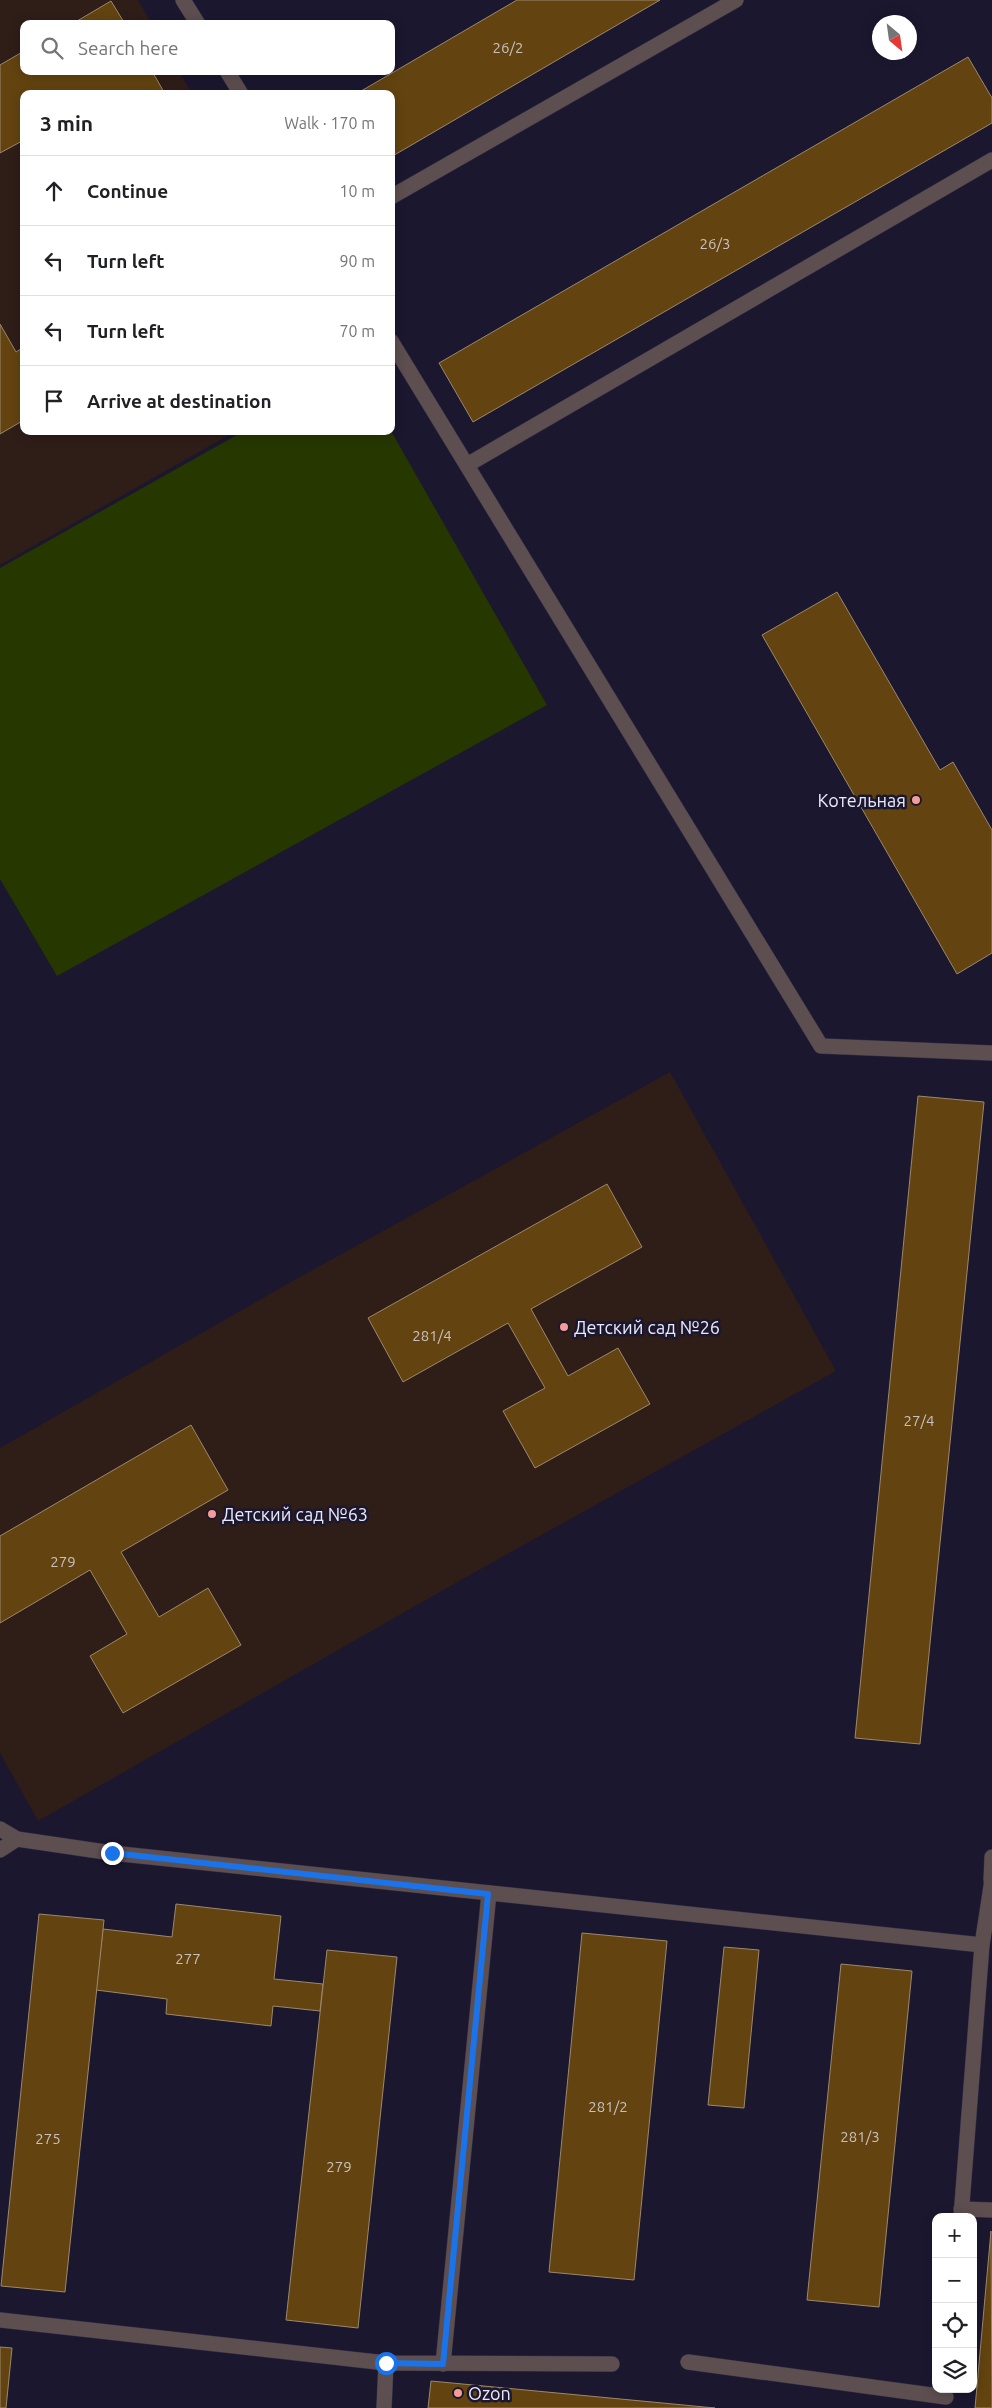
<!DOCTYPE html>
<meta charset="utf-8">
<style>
body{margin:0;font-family:Ubuntu,sans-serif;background:#f6f6f6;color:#202124}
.controls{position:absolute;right:15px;bottom:15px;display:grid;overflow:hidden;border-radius:10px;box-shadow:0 2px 12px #0003}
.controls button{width:45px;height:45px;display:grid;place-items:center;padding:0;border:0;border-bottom:1px solid #e0e0e0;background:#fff;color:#202124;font:25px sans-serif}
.compass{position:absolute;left:872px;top:15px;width:45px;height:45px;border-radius:50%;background:#fff;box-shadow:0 2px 12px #0003;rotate:151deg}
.stop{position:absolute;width:15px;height:15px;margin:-11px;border:4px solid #1a73e8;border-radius:50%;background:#fff}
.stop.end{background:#1a73e8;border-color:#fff;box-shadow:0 1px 5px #0008}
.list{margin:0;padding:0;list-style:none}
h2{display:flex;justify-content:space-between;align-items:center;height:65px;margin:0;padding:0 20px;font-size:21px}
h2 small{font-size:16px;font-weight:400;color:#757577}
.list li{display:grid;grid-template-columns:32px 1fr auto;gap:15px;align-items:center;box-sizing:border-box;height:70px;padding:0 20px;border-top:1px solid #e0e0e0}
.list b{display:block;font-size:19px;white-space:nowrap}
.list em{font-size:16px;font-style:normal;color:#757577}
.icon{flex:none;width:28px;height:28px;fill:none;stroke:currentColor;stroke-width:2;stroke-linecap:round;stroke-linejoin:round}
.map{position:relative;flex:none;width:992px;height:2408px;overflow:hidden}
.search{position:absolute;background:#fff;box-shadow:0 2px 12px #0003;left:20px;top:20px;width:375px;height:55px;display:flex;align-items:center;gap:12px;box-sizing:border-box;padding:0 18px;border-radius:10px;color:#757577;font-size:19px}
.panel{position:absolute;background:#fff;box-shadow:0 2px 12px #0003;left:20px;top:90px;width:375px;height:345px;border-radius:10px}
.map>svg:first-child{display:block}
</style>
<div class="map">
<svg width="992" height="2408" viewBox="0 0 992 2408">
<rect width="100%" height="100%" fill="#1b172f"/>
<g fill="#2f1d18">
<polygon points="0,0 138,0 152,24 24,24 24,71 179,71 192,94 24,94 24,431 236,431 0,565"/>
<polygon points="670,1072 836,1371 461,1580 38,1821 0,1753 0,1448 291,1282"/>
</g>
<polygon fill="#273700" points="244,431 391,431 547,705 57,976 0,879 0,568"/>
<g fill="#634410" stroke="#9c886c">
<polygon points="517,0 660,0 391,157 391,94 356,94"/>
<polygon points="111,1 125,24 72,24"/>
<polygon points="24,51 24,71 152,71 165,94 24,94 24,140 0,153 0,65"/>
<polygon points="968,57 992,98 992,123 473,422 439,363"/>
<polygon points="0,324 16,352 24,347 24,420 0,434"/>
<polygon points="837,592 940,770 953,762 992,830 992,953 957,974 762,635"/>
<polygon points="918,1096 984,1102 920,1744 855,1738"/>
<polygon points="607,1184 642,1247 531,1309 568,1376 618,1348 650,1404 535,1468 503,1411 545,1388 508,1323 403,1382 368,1318"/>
<polygon points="191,1425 228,1490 121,1552 159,1617 208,1588 241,1645 123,1713 90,1656 127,1634 90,1570 0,1623 0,1536"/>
<polygon points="176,1904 281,1916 274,1979 323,1984 320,2011 273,2006 271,2026 166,2014 167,1999 96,1990 103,1929 172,1937"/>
<polygon points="39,1914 104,1920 65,2292 1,2286"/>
<polygon points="582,1933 667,1941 634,2280 549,2272"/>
<polygon points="724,1947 759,1950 744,2108 708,2105"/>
<polygon points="327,1950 397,1957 358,2328 286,2320"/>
<polygon points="841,1964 912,1971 879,2307 807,2300"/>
<polygon points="991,2231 992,2408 975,2408"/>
<polygon points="0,2347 12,2348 6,2408 0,2408"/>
<polygon points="431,2381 715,2408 428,2408"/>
</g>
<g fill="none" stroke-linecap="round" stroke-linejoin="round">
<defs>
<g id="service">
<polyline points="183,0 198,24"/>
<polyline points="227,71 241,94"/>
<polyline points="391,197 736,0"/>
<polyline points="391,341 821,1046 992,1053"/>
<polyline points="467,465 992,160"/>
<polyline points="0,1829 17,1839 112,1853 982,1945"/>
<polyline points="0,1850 17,1839"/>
<polyline points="991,1880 992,1857"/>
<polyline points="961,2209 992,2210"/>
<polyline points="961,2217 982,1945 992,1880"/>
<polyline points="0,2320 386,2363 612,2364"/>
<polyline points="688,2362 946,2397"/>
<polyline points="443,2364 489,1893"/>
<polyline points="384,2408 386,2363"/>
</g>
</defs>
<use href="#service" stroke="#343047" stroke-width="16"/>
<use href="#service" stroke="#5d4e50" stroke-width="15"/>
</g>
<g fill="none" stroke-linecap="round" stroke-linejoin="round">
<polyline stroke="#1a73e8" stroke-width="6" points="112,1853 488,1894 443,2364 386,2363"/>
</g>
<g fill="#f59c95" stroke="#1b172f" stroke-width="2">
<circle cx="916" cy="800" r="5"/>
<circle cx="564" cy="1327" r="5"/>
<circle cx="212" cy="1514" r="5"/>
<circle cx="458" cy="2393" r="5"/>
</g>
<g text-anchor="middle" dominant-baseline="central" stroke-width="5" stroke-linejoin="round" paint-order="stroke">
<g font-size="15" fill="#c8c0c0">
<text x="508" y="47">26/2</text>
<text x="715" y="243">26/3</text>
<text x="432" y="1335">281/4</text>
<text x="919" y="1420">27/4</text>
<text x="63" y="1561">279</text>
<text x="188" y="1958">277</text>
<text x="608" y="2106">281/2</text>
<text x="860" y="2136">281/3</text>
<text x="48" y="2138">275</text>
<text x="339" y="2166">279</text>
</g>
<g font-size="18" fill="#eae9fa" stroke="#1b172f" text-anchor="start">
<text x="906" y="800" text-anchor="end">Котельная</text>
<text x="574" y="1327">Детский сад №26</text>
<text x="222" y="1514">Детский сад №63</text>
<text x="468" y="2393">Ozon</text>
</g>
</g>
</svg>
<div class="controls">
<button>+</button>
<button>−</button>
<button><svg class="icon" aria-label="locate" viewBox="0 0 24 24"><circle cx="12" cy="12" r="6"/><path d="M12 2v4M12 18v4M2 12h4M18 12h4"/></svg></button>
<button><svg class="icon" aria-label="layers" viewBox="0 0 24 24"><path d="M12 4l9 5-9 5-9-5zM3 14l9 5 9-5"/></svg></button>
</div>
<svg class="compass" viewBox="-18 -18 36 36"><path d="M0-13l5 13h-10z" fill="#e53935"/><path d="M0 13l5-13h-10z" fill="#757577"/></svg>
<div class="stop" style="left:386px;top:2363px"></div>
<div class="stop end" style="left:112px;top:1853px"></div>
<div class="search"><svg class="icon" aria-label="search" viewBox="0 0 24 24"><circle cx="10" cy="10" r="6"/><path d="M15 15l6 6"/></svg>Search here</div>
<section class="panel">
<h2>3 min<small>Walk · 170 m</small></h2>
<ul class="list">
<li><svg class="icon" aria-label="ahead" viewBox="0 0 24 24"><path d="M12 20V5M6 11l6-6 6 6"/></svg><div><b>Continue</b></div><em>10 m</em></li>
<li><svg class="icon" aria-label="left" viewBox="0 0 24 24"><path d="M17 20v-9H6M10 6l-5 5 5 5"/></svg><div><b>Turn left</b></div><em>90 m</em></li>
<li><svg class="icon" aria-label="left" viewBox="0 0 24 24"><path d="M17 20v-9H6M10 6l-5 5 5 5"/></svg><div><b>Turn left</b></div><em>70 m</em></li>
<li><svg class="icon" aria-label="arrive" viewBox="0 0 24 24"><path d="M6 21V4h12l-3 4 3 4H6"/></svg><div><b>Arrive at destination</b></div></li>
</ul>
</section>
</div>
